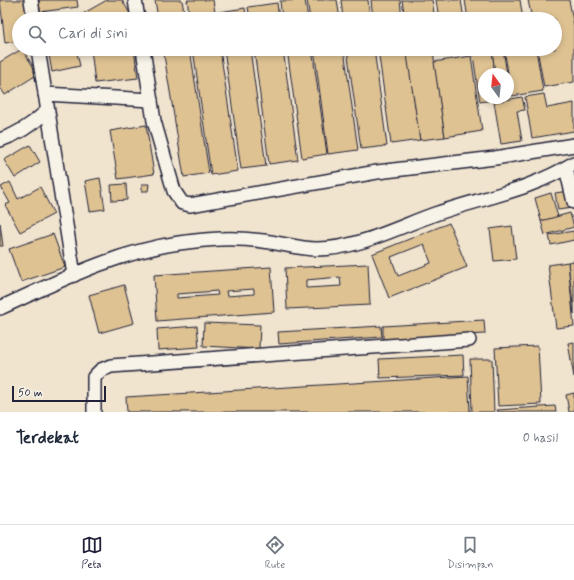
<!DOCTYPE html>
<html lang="id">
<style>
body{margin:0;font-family:Mynerve,sans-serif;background:#f6f6f7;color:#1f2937}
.compass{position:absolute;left:478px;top:68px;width:36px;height:36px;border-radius:50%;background:#fff;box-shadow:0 2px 6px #0003;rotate:345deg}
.scale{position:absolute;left:12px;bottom:10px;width:94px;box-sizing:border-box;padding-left:4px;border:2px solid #22223b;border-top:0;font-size:11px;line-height:14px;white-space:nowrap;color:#22223b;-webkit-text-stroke:3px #f7f3e8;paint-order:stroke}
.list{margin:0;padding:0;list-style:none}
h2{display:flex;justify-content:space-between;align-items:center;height:52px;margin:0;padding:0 16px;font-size:17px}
h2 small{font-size:13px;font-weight:400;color:#747a83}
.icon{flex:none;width:22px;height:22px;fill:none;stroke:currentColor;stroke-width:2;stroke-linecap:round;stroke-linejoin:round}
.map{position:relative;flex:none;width:574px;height:412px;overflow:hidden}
.search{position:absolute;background:#fff;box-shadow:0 2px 6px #0003;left:12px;right:12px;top:12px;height:44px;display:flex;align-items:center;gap:10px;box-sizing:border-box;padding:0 14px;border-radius:22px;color:#747a83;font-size:15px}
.sheet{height:112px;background:#fff}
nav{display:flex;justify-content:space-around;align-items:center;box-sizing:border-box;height:56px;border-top:1px solid #e0e1e3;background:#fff;font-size:11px;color:#747a83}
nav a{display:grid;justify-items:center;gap:2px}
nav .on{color:#22223b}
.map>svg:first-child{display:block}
</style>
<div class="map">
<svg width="574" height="412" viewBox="0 0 574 412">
<rect width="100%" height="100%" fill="#f0e4ce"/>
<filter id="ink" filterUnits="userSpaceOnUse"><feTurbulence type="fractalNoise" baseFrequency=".025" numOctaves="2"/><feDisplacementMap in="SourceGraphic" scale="8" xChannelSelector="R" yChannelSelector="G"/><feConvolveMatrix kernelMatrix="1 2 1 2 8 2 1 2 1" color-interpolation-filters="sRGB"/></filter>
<g filter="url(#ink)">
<g fill="#dec292" stroke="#22223b" fill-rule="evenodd">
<polygon points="0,0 26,0 29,19 19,19 19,41 5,43"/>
<polygon points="39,0 77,0 78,7 40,12"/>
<polygon points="107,0 122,0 132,17 129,19 87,19 84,13"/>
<polygon points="155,0 182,0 185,19 158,19"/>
<polygon points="187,0 213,0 216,19 190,19"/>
<polygon points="305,0 308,19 282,19 280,1"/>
<polygon points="307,0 337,0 340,19 310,19"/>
<polygon points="341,0 368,0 370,19 343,19"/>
<polygon points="371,0 400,0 402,19 373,19"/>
<polygon points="402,0 432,0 435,19 405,19"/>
<polygon points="436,0 461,0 464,19 439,19"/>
<polygon points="465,0 520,0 523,19 468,19"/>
<polygon points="528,0 569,0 574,26 574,82 544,87 537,49 555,49 555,19 532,19"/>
<polygon points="277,3 279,19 250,19 248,7"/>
<polygon points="245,8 246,19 220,19 219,12"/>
<polygon points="22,49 38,74 5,95 0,87 0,62"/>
<polygon points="48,49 76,49 80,66 52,72"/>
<polygon points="91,49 134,49 138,78 95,83"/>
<polygon points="163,49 190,49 209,173 184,177"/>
<polygon points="193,49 220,49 238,171 211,175"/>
<polygon points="224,49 250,49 266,166 241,169"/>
<polygon points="254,49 283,49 298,160 269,164"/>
<polygon points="287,49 312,49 327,154 302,158"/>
<polygon points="314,49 344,49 358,150 328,154"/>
<polygon points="347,49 374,49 387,146 361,149"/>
<polygon points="378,49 407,49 420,140 391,144"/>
<polygon points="472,49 492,49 495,74 484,74 484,98 499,99 480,102"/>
<polygon points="492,49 503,49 507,74 495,74"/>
<polygon points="504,49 536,49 543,91 512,96"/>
<polygon points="433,51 445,137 420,140 407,55"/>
<polygon points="471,56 482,131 445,137 434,62"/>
<polygon points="544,94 547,108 574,103 574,131 532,138 525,97"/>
<polygon points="522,97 525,110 517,111 522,141 501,144 494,102"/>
<polygon points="146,125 154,174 118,179 110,131"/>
<polygon points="30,145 40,162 15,178 4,160"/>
<polygon points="100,178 105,209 90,211 85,181"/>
<polygon points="10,182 18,199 40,187 54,214 20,232 5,205 10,203 1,187"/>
<polygon points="126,184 127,200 112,201 111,185"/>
<polygon points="142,184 149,184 148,191 142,191"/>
<polygon points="569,191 572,208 558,210 555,193"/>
<polygon points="551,193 558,217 541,221 535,198"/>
<polygon points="570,213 574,227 545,235 541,221"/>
<polygon points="0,223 3,246 0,246"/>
<path d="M 449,223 L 467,267 L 389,298 L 372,254 ZM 424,244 L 431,263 L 398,276 L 391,257 Z"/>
<polygon points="512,226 516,259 494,261 490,229"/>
<polygon points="574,231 574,240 551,245 549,235"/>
<polygon points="53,234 65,267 21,282 9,249"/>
<polygon points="574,261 574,314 568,262"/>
<polygon points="568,262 574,326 556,328 548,265"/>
<path d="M 368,264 L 370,305 L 287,309 L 285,268 ZM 340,277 L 341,286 L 306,288 L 306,280 Z"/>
<path d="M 271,267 L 274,312 L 157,321 L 154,275 ZM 254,289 L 254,294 L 227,296 L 226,291 ZM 217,291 L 218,295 L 177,298 L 177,294 Z"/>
<polygon points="124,285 134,323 99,333 89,295"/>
<polygon points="484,320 485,334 383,339 383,326"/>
<polygon points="204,323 260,325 259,349 203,346"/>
<polygon points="197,326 199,347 158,350 157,329"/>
<polygon points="381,326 382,337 279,344 278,332"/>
<polygon points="574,342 574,377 568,343"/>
<polygon points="538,346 541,404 498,406 495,348"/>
<polygon points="463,355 464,375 380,378 379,359"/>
<polygon points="470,359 492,359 494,412 472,412"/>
<polygon points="468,376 470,412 127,412 126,397"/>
<polygon points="574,393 574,412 569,412 566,395"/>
<polygon points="555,406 556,412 498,412 497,410"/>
</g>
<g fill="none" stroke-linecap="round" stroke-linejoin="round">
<defs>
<g id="minor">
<polyline points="31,0 34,19"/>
<polyline points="135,0 138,19"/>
<polyline points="38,49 74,275"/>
<polyline points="143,49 154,121 174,191 182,203 190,205 377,172 495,158 574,145"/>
<polyline points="45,94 151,100"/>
<path d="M 0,140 C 19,134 33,124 47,111"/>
<polyline points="566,168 574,202"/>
<path d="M 0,308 C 57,282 116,252 179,243 C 209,239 232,237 263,241 C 281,243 299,249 317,249 C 357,249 398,227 435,214 C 484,197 529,191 574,163"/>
<polyline points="94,412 94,377 101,370 111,366 469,340"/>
</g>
</defs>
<use href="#minor" stroke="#22223b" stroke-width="16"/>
<use href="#minor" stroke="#f7f3e8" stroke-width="13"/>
</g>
</g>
</svg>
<svg class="compass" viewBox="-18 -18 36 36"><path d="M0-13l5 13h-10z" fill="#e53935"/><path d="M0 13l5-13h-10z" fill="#747a83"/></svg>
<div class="scale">50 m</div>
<div class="search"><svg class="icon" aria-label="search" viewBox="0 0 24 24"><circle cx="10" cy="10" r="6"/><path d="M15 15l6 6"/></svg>Cari di sini</div>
</div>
<section class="sheet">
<h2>Terdekat<small>0 hasil</small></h2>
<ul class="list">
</ul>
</section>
<nav>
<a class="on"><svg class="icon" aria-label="map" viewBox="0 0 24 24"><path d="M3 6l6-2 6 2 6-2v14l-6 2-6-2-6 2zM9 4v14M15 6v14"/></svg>Peta</a>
<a><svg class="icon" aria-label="directions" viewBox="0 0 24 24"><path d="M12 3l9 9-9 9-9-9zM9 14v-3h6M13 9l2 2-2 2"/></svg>Rute</a>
<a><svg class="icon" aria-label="saved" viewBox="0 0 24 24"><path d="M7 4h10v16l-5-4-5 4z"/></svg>Disimpan</a>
</nav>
